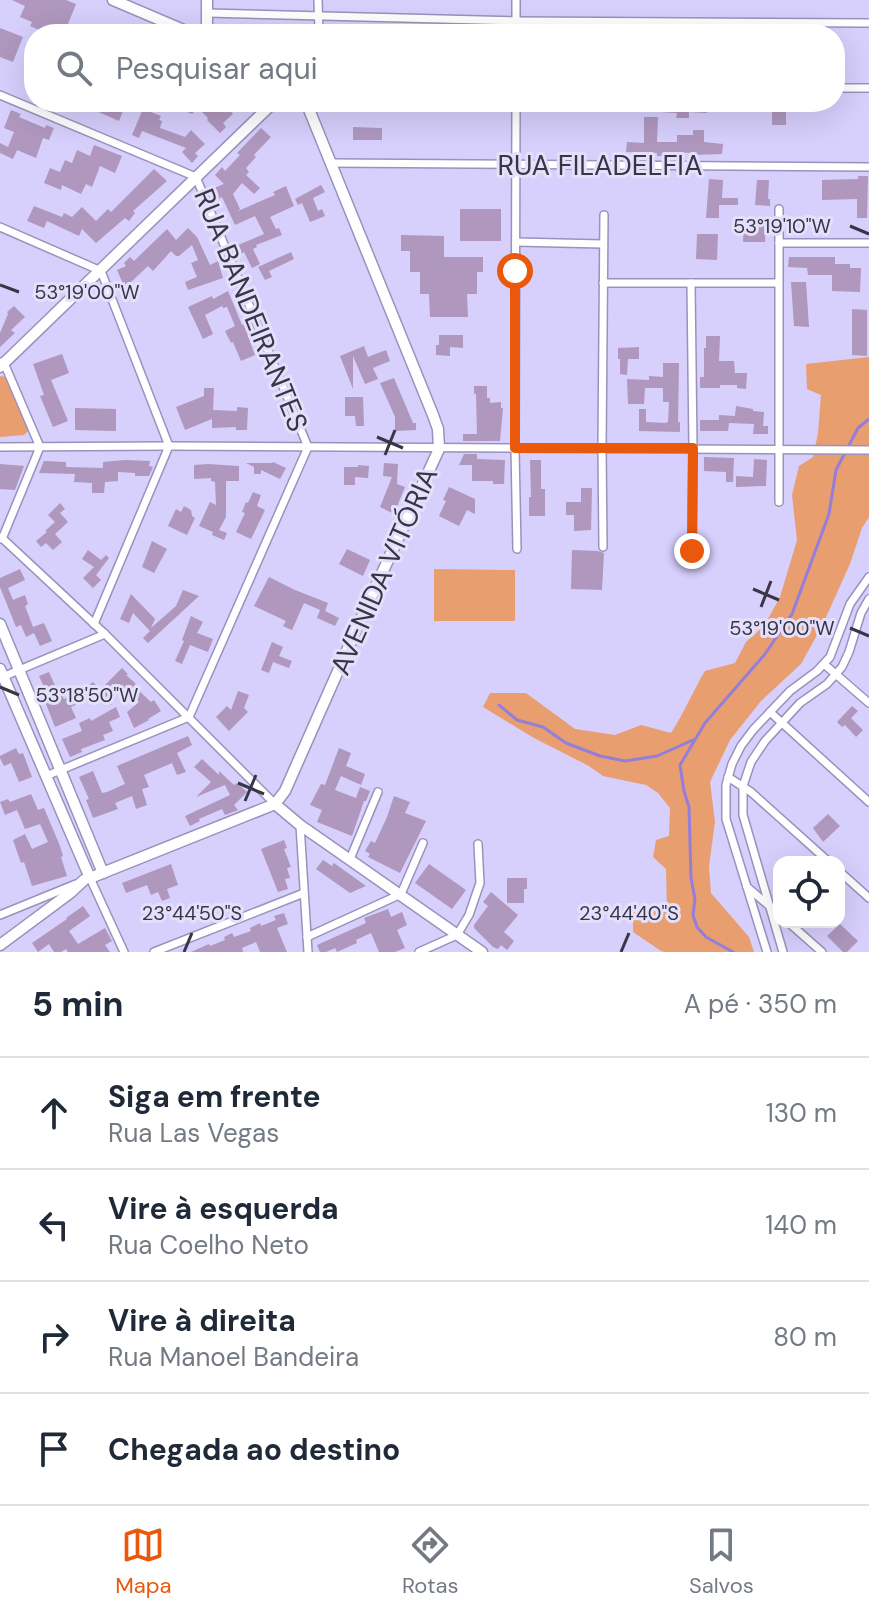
<!DOCTYPE html>
<html lang="pt">
<meta charset="utf-8">
<style>
body{margin:0;font-family:"DM Sans",sans-serif;background:#f2f2f3;color:#1f2937}
.controls{position:absolute;right:24px;bottom:24px;display:grid;overflow:hidden;border-radius:16px;box-shadow:0 8px 32px #0002}
.controls button{width:72px;height:72px;display:grid;place-items:center;padding:0;border:0;border-bottom:2px solid #e0e1e3;background:#fff;color:#1f2937;font:40px sans-serif}
.stop{position:absolute;width:24px;height:24px;margin:-18px;border:6px solid #ea580c;border-radius:50%;background:#fff}
.stop.end{background:#ea580c;border-color:#fff;box-shadow:0 2px 8px #0008}
.list{margin:0;padding:0;list-style:none}
h2{display:flex;justify-content:space-between;align-items:center;height:104px;margin:0;padding:0 32px;font-size:34px}
h2 small{font-size:26px;font-weight:400;color:#747a83}
.list li{display:grid;grid-template-columns:52px 1fr auto;gap:24px;align-items:center;box-sizing:border-box;height:112px;padding:0 32px;border-top:2px solid #e0e1e3}
.list b{display:block;font-size:30px;white-space:nowrap}
.list p{margin:0;font-size:26px;white-space:nowrap;color:#747a83}
.list em{font-size:26px;font-style:normal;color:#747a83}
.icon{flex:none;width:44px;height:44px;fill:none;stroke:currentColor;stroke-width:2;stroke-linecap:round;stroke-linejoin:round}
.map{position:relative;flex:none;width:869px;height:952px;overflow:hidden}
.search{position:absolute;background:#fff;box-shadow:0 8px 32px #0002;left:24px;right:24px;top:24px;height:88px;display:flex;align-items:center;gap:20px;box-sizing:border-box;padding:0 28px;border-radius:32px;color:#747a83;font-size:30px}
.sheet{height:552px;background:#fff}
nav{display:flex;justify-content:space-around;align-items:center;box-sizing:border-box;height:112px;border-top:2px solid #e0e1e3;background:#fff;font-size:22px;color:#747a83}
nav a{display:grid;justify-items:center;gap:4px}
nav .on{color:#ea580c}
.map>svg:first-child{display:block}
</style>
<div class="map">
<svg width="869" height="952" viewBox="0 0 869 952">
<rect width="100%" height="100%" fill="#d7cffc"/>
<g fill="#e99e6f">
<path d="M 869,357 L 869,517 L 862,528 L 850,564 L 822,626 L 801,664 L 761,701 L 730,740 L 710,782 L 715,822 L 709,866 L 711,893 L 749,937 L 754,952 L 665,952 L 661,951 L 633,932 L 633,912 L 667,911 L 666,869 L 653,857 L 656,840 L 669,836 L 670,808 L 658,793 L 646,785 L 603,776 L 589,766 L 534,738 L 483,707 L 490,693 L 526,693 L 575,729 L 615,735 L 641,725 L 671,733 C 684,713 693,691 705,671 L 735,663 L 746,642 L 764,626 L 780,597 L 797,540 L 792,495 L 799,466 L 813,457 L 818,433 L 821,395 L 807,389 L 806,364 Z"/>
<polygon points="0,376 6,377 10,381 29,430 24,435 0,437"/>
<polygon points="434,569 515,570 515,621 434,621"/>
</g>
<g fill="none" stroke-linecap="round" stroke-linejoin="round">
<g stroke="#947edc" stroke-width="3">
<polyline points="499,705 517,720 543,727 566,743 600,756 625,761 657,756 693,740"/>
<polyline points="733,952 706,937 697,927 693,915 695,899 691,878 689,807 684,791 680,765 705,723 765,654 792,614 829,514 836,470 858,428 869,419"/>
</g>
</g>
<g fill="#af97be">
<polygon points="12,0 66,0 76,4 64,34 49,34 30,26 32,22 20,17 25,6"/>
<polygon points="0,28 23,37 13,62 0,57"/>
<polygon points="76,102 115,102 125,106 119,121"/>
<polygon points="176,102 187,102 190,105 192,102 205,102 214,112 224,103 233,114 223,123 226,127 220,133 207,120 208,118 198,108 192,114 185,111"/>
<polygon points="660,102 723,102 723,111 707,110 707,113 689,112 689,118 676,118 677,113 660,112"/>
<rect x="772" y="102" width="14" height="23"/>
<polygon points="143,109 161,116 159,120 162,121 160,128 185,137 191,130 205,144 195,153 198,156 192,163 182,152 186,148 142,131 139,138 132,135"/>
<polygon points="11,110 21,114 19,117 45,128 46,125 54,128 49,140 43,138 36,158 17,150 13,159 0,153 0,143 8,147 14,132 4,128"/>
<polygon points="644,117 658,117 657,142 677,142 677,135 693,135 693,130 704,130 704,142 723,144 722,154 693,155 693,153 672,152 672,156 657,156 657,153 626,152 627,142 644,143"/>
<polygon points="353,127 382,128 382,140 353,140"/>
<polygon points="261,128 271,137 254,155 256,157 246,168 249,172 246,175 260,188 254,194 242,183 233,194 240,209 238,211 275,195 273,192 286,186 294,206 270,217 276,229 279,228 282,235 256,245 257,247 253,249 260,264 252,268 244,252 241,254 238,245 264,234 255,216 235,225 222,197 218,199 214,188 224,184 215,175 222,167 225,171 240,155 237,153"/>
<polygon points="94,145 122,156 115,173 100,166 92,187 86,184 81,194 62,185 61,190 44,183 50,168 60,172 65,160 72,163 77,150 90,156"/>
<polygon points="154,169 167,181 133,211 135,213 129,221 125,218 96,243 82,229 79,236 47,221 44,228 27,221 34,206 62,217 64,213 72,217 82,207 96,221 108,209 111,212"/>
<polygon points="858,176 868,176 867,218 857,218 857,199 822,200 822,180 858,179"/>
<polygon points="709,179 723,180 722,198 738,198 738,205 719,205 719,218 706,218"/>
<polygon points="757,180 769,180 768,199 770,199 770,206 755,205"/>
<polygon points="321,185 325,192 313,198 318,211 322,209 325,216 310,222 302,203 298,205 295,199"/>
<rect x="460" y="209" width="41" height="32"/>
<polygon points="744,220 766,221 765,242 743,242"/>
<polygon points="188,228 197,237 210,265 218,261 223,278 188,290 185,282 197,277 191,263 198,260 192,245 179,256 176,256 171,251 153,271 148,266 130,283 124,286 117,270 126,266 124,263 130,257 134,261 167,229 176,240"/>
<polygon points="697,234 718,234 717,260 696,259"/>
<polygon points="401,235 444,236 444,257 483,257 483,272 477,272 477,294 467,294 468,317 430,317 429,294 420,294 420,272 410,272 410,251 401,251"/>
<polygon points="291,252 294,259 269,271 272,277 265,280 258,267"/>
<polygon points="789,257 835,257 835,264 850,264 850,268 861,268 860,292 832,291 832,275 808,275 807,268 788,267"/>
<polygon points="791,282 806,282 809,327 794,326"/>
<polygon points="228,291 242,325 246,323 251,335 248,336 255,355 241,361 233,342 231,343 225,331 235,326 227,307 223,308 222,306 205,315 213,334 203,339 188,307 212,296 213,299"/>
<polygon points="14,306 25,317 11,330 15,333 0,347 0,333 8,314 7,312"/>
<polygon points="852,309 867,310 867,356 852,355"/>
<polygon points="439,335 463,335 463,348 450,347 450,356 436,355 436,345 439,345"/>
<polygon points="706,336 720,336 719,361 734,361 735,373 747,373 746,389 737,388 737,385 720,385 720,388 700,388 700,377 704,377 704,348 706,348"/>
<polygon points="364,346 368,357 386,350 390,361 373,368 378,379 365,384 353,356 353,389 340,356"/>
<polygon points="639,347 639,359 628,359 627,375 620,374 620,359 618,359 618,348"/>
<polygon points="62,354 69,373 51,380 68,421 53,427 40,396 44,395 33,364"/>
<polygon points="663,363 679,363 678,422 680,422 680,432 639,431 639,409 646,409 646,422 665,423 668,422 669,402 663,402 663,388 645,388 644,404 628,404 627,379 649,380 649,376 663,377"/>
<polygon points="394,378 413,423 416,423 416,430 395,431 395,417 380,383"/>
<polygon points="474,386 487,386 487,398 490,398 490,403 501,402 501,408 503,408 500,441 463,441 463,434 477,434 476,394 474,394"/>
<polygon points="204,388 214,388 213,410 237,411 237,407 248,408 247,430 236,430 236,427 212,428 212,419 185,430 176,407 204,396"/>
<polygon points="345,397 363,397 364,426 356,426 355,416 345,416"/>
<polygon points="736,406 753,409 753,411 764,412 763,426 768,426 768,434 753,434 754,424 729,423 728,431 700,431 700,420 719,420 719,415 735,416"/>
<polygon points="75,408 116,409 116,431 75,430"/>
<polygon points="464,454 477,454 477,459 505,460 504,484 493,484 493,481 472,481 472,465 459,465"/>
<polygon points="704,457 734,458 733,482 726,482 726,472 704,471"/>
<polygon points="754,459 767,460 766,486 736,487 736,476 753,477"/>
<polygon points="125,460 150,461 149,466 153,467 149,476 135,476 135,473 118,472 118,481 105,482 104,493 92,493 92,483 74,482 75,474 39,473 44,461 66,462 66,467 103,468 103,462"/>
<polygon points="530,460 541,460 541,489 545,489 545,516 529,516 529,497 531,497"/>
<polygon points="273,462 286,468 280,479 261,470 261,474 254,474 254,467 246,463 272,463"/>
<polygon points="384,463 398,464 397,484 405,487 394,514 380,507 392,477 383,476"/>
<polygon points="0,464 24,466 15,490 0,489"/>
<polygon points="208,464 239,466 239,481 226,481 226,517 219,530 227,533 224,540 212,535 213,532 199,526 210,502 216,505 215,482 211,481 211,478 194,479 194,465"/>
<polygon points="358,465 369,466 368,478 355,477 355,485 344,485 344,467 358,467"/>
<polygon points="449,487 475,499 475,514 467,510 459,526 439,516 446,501 443,500"/>
<polygon points="581,488 592,488 591,530 574,531 574,515 566,515 566,502 581,502"/>
<polygon points="253,492 261,495 257,506 265,510 251,539 236,532 245,513 242,512 246,502 248,503"/>
<polygon points="60,503 65,509 60,513 68,522 55,534 62,542 53,550 46,543 41,547 36,541 47,532 45,531 55,522 48,515"/>
<polygon points="184,506 191,510 192,516 195,518 187,535 168,526 176,509 181,512"/>
<polygon points="152,541 167,549 154,573 142,567"/>
<polygon points="347,549 370,560 363,576 339,564"/>
<polygon points="88,550 101,560 106,555 109,558 96,575 101,580 93,588 83,578 94,567 82,559"/>
<polygon points="572,550 598,551 604,553 602,590 571,589"/>
<polygon points="20,569 25,580 8,588 13,600 25,595 28,604 25,606 33,627 44,623 52,641 40,646 34,633 26,637 21,625 16,627 0,587 0,578"/>
<polygon points="269,577 295,590 328,603 325,611 339,618 335,626 317,618 320,610 304,603 292,630 283,626 286,621 254,606"/>
<polygon points="183,590 199,596 148,643 143,638 150,631 133,613 129,623 120,619 131,594 155,619 151,628 176,606"/>
<polygon points="191,616 203,622 197,633 213,639 208,652 190,645 182,664 175,661 184,641 182,640"/>
<polygon points="272,642 283,647 279,656 292,661 289,668 273,662 269,673 261,670"/>
<polygon points="122,668 128,674 126,675 136,684 134,686 151,702 154,700 161,711 148,719 149,720 134,728 127,712 139,702 129,692 126,695 116,685 106,697 112,705 95,696 71,707 76,718 55,727 44,699 48,696 39,676 49,672 58,692 60,691 64,699 82,691 93,682 100,690"/>
<polygon points="238,691 249,695 244,708 248,712 229,731 216,717 227,706 231,710"/>
<polygon points="852,706 858,711 851,718 863,730 856,737 845,725 842,727 837,722"/>
<polygon points="116,707 120,717 109,722 113,731 103,735 105,740 81,749 82,752 70,757 62,739 82,731 79,723 90,718 91,721"/>
<polygon points="188,736 192,745 177,753 186,772 177,775 172,763 144,775 149,787 142,789 147,805 136,809 132,796 115,803 118,809 93,818 86,800 89,799 79,777 93,771 102,793 107,792 125,784 117,766"/>
<polygon points="16,748 19,754 23,753 32,777 19,782 11,763 4,766 0,758 0,756"/>
<polygon points="339,748 351,753 346,766 365,774 361,785 341,776 335,790 356,798 360,787 370,791 366,801 364,801 352,836 317,822 322,810 310,805 321,784 325,785"/>
<polygon points="202,759 219,775 219,771 234,785 237,783 247,792 234,805 238,810 225,815 222,809 199,819 200,821 190,826 185,816 230,795 225,785 196,797 211,782 194,767"/>
<polygon points="31,794 38,810 44,808 60,846 63,856 61,857 67,876 32,886 24,862 21,863 13,840 25,834 32,849 48,842 40,824 25,829 17,810 5,815 0,802 8,799 10,802"/>
<polygon points="394,796 410,802 405,813 426,821 400,873 368,857 370,854 365,851 371,841 375,843 387,817"/>
<polygon points="828,814 840,826 823,842 813,828"/>
<polygon points="284,840 287,848 284,849 291,867 287,868 290,878 285,879 288,889 278,892 261,849"/>
<polygon points="323,860 332,866 334,863 366,886 350,893 316,869"/>
<polygon points="171,864 178,885 167,889 170,898 162,901 158,892 151,895 147,885 126,893 122,883"/>
<polygon points="429,864 466,890 452,909 415,883"/>
<polygon points="507,878 527,878 527,889 524,889 524,903 507,903"/>
<polygon points="491,892 518,915 504,932 514,941 507,950 501,945 498,949 493,947 474,928 474,925 488,906 483,902"/>
<polygon points="83,906 90,916 69,931 78,944 105,928 112,941 105,945 110,952 68,952 66,949 61,952 54,952 49,944 38,952 32,943 67,919 66,918"/>
<polygon points="388,909 391,917 402,912 407,925 397,930 405,948 395,952 379,952 371,933 356,940 357,943 337,952 335,948 326,952 320,952 317,945 366,923 364,918"/>
<polygon points="284,913 288,924 277,928 287,952 260,952 256,942 242,948 243,952 191,952 209,944 210,946 225,940 224,937 232,933 234,937 251,931 250,928 260,923 261,926 276,920 274,916"/>
<polygon points="840,924 858,941 847,952 843,952 827,936"/>
</g>
<g fill="none" stroke-linecap="round" stroke-linejoin="round">
<defs>
<g id="street">
<polyline points="318,0 319,34"/>
<polyline points="207,13 516,21 869,23"/>
<polyline points="516,34 516,0"/>
<polyline points="835,88 869,88"/>
<polyline points="0,95 196,177 308,447 189,717 46,776"/>
<polyline points="516,102 515,448 517,549"/>
<polyline points="331,163 869,167"/>
<polyline points="0,227 101,271 169,446 94,624"/>
<polyline points="516,242 603,244"/>
<polyline points="779,243 869,243"/>
<polyline points="603,283 778,283"/>
<polyline points="691,283 693,448 692,551"/>
<polyline points="0,362 4,363 40,447 2,539"/>
<polyline points="0,447 169,446 869,450"/>
<polyline points="779,502 779,209"/>
<polyline points="3,539 105,634 275,804"/>
<polyline points="603,547 602,447 604,215"/>
<polyline points="824,664 869,703"/>
<polyline points="0,678 105,634"/>
<polyline points="770,712 869,802"/>
<polyline points="728,777 751,792 829,862"/>
<polyline points="300,825 308,952"/>
<polyline points="350,859 378,792"/>
<polyline points="839,871 869,898"/>
<polyline points="87,879 90,878 124,952"/>
<polyline points="747,887 779,914"/>
<polyline points="0,915 76,884"/>
<polyline points="788,922 822,952"/>
<polyline points="307,937 401,894 423,843"/>
<polyline points="154,952 304,893"/>
<polyline points="419,952 457,935 469,915 480,883 478,844"/>
<polyline points="767,952 726,819 726,785 732,764 741,746 753,730 790,691 817,671 830,657 850,604 869,577"/>
<polyline points="783,952 743,815 743,786 751,762 765,741 800,703 827,684 842,667 849,652 861,613 869,599"/>
</g>
<g id="secondary">
<polyline points="113,0 193,34"/>
<polyline points="207,34 207,0"/>
<polyline points="0,367 274,102"/>
<polyline points="0,624 103,873"/>
<polyline points="0,669 90,878 275,804 285,791 361,619 439,449 438,429 433,415 306,102"/>
<polyline points="275,804 300,825 482,952"/>
<polyline points="0,945 70,893 84,880"/>
</g>
</defs>
<use href="#street" stroke="#9a92bc" stroke-width="10"/>
<use href="#secondary" stroke="#9a92bc" stroke-width="13"/>
<use href="#street" stroke="#fff" stroke-width="7"/>
<use href="#secondary" stroke="#fff" stroke-width="10"/>
</g>
<g fill="none" stroke-linecap="round" stroke-linejoin="round">
<polyline stroke="#ea580c" stroke-width="10" points="515,271 515,448 693,448 692,551"/>
</g>
<path fill="none" stroke="#383547" stroke-width="3" d="M 850,226 L 869,234M 0,285 L 19,292M 377,437 L 403,448M 385,455 L 395,430M 753,589 L 779,600M 761,607 L 771,581M 850,628 L 869,636M 0,687 L 19,695M 238,783 L 264,794M 245,801 L 256,775M 184,952 L 192,933M 621,952 L 629,933"/>
<g text-anchor="middle" dominant-baseline="central" stroke-width="6" stroke-linejoin="round" paint-order="stroke">
<g font-size="28" fill="#383547" stroke="#e4dffa">
<text x="600" y="165">RUA FILADELFIA</text>
<text transform="translate(251 310) rotate(68)">RUA BANDEIRANTES</text>
<text transform="translate(384 571) rotate(-66)">AVENIDA VITÓRIA</text>
</g>
</g>
<g font-size="20" text-anchor="middle" fill="#383547" stroke="#e4dffa" stroke-width="6" stroke-linejoin="round" paint-order="stroke">
<text x="782" y="233">53°19'10"W</text>
<text x="87" y="299">53°19'00"W</text>
<text x="782" y="635">53°19'00"W</text>
<text x="87" y="702">53°18'50"W</text>
<text x="192" y="920">23°44'50"S</text>
<text x="629" y="920">23°44'40"S</text>
</g>
</svg>
<div class="controls">
<button><svg class="icon" aria-label="locate" viewBox="0 0 24 24"><circle cx="12" cy="12" r="6"/><path d="M12 2v4M12 18v4M2 12h4M18 12h4"/></svg></button>
</div>
<div class="stop" style="left:515px;top:271px"></div>
<div class="stop end" style="left:692px;top:551px"></div>
<div class="search"><svg class="icon" aria-label="search" viewBox="0 0 24 24"><circle cx="10" cy="10" r="6"/><path d="M15 15l6 6"/></svg>Pesquisar aqui</div>
</div>
<section class="sheet">
<h2>5 min<small>A pé · 350 m</small></h2>
<ul class="list">
<li><svg class="icon" aria-label="ahead" viewBox="0 0 24 24"><path d="M12 20V5M6 11l6-6 6 6"/></svg><div><b>Siga em frente</b><p>Rua Las Vegas</p></div><em>130 m</em></li>
<li><svg class="icon" aria-label="left" viewBox="0 0 24 24"><path d="M17 20v-9H6M10 6l-5 5 5 5"/></svg><div><b>Vire à esquerda</b><p>Rua Coelho Neto</p></div><em>140 m</em></li>
<li><svg class="icon" aria-label="right" viewBox="0 0 24 24"><path d="M7 20v-9h11M14 6l5 5-5 5"/></svg><div><b>Vire à direita</b><p>Rua Manoel Bandeira</p></div><em>80 m</em></li>
<li><svg class="icon" aria-label="arrive" viewBox="0 0 24 24"><path d="M6 21V4h12l-3 4 3 4H6"/></svg><div><b>Chegada ao destino</b></div></li>
</ul>
</section>
<nav>
<a class="on"><svg class="icon" aria-label="map" viewBox="0 0 24 24"><path d="M3 6l6-2 6 2 6-2v14l-6 2-6-2-6 2zM9 4v14M15 6v14"/></svg>Mapa</a>
<a><svg class="icon" aria-label="directions" viewBox="0 0 24 24"><path d="M12 3l9 9-9 9-9-9zM9 14v-3h6M13 9l2 2-2 2"/></svg>Rotas</a>
<a><svg class="icon" aria-label="saved" viewBox="0 0 24 24"><path d="M7 4h10v16l-5-4-5 4z"/></svg>Salvos</a>
</nav>
